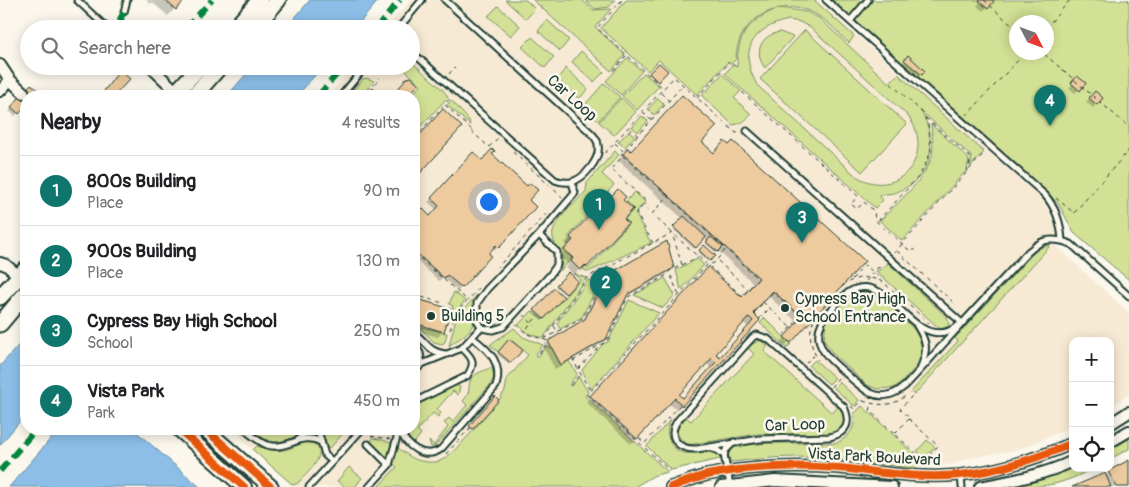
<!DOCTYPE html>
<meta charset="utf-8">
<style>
body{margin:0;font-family:Pangolin,sans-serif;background:#f6f6f6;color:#202124}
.controls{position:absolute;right:15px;bottom:15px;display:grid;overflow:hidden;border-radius:10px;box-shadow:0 2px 12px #0003}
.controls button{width:45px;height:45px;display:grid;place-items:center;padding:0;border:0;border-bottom:1px solid #e0e0e0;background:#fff;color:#202124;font:25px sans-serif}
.compass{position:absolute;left:1009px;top:15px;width:45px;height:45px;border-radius:50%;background:#fff;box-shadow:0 2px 12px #0003;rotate:132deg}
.you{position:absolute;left:488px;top:201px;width:18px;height:18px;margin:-12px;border:4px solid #fff;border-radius:50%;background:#1a73e8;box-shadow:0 0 0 8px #1a73e833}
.badge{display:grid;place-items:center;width:32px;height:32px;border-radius:50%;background:#0f766e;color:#fff;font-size:16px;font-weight:700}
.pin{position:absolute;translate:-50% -41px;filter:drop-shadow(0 1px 2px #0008)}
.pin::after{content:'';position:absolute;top:26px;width:18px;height:15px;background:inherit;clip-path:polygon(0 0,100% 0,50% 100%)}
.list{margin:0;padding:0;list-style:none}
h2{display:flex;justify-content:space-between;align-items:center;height:65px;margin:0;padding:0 20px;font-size:21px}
h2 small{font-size:16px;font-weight:400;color:#757577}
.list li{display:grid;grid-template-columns:32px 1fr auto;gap:15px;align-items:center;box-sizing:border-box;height:70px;padding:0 20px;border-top:1px solid #e0e0e0}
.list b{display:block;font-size:19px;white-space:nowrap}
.list p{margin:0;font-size:16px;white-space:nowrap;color:#757577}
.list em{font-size:16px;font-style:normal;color:#757577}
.icon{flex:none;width:28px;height:28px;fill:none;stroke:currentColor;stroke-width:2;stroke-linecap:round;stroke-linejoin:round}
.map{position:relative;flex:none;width:1129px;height:487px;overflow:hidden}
.search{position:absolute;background:#fff;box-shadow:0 2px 12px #0003;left:20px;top:20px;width:400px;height:55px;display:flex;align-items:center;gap:12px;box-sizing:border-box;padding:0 18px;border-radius:28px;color:#757577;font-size:19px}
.panel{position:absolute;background:#fff;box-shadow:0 2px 12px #0003;left:20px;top:90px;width:400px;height:345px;border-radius:20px}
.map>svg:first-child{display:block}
</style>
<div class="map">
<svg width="1129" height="487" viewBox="0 0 1129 487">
<rect width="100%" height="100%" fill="#fbf7ec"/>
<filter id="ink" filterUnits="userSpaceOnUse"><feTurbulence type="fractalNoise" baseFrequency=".02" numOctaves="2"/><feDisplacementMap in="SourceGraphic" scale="10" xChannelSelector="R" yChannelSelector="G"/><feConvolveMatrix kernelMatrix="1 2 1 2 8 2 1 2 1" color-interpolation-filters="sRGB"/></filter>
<g filter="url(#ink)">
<polygon fill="#f7ead5" points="411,0 817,0 1042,199 1055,222 1059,232 1057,247 1129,313 1129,394 1110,407 1110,341 1073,341 1073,426 1020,449 970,458 949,465 760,454 697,464 655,475 634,487 294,487 248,446 234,429 414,429 414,96 328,96 354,66 411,66 411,29 385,29"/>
<g fill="#d2e195" stroke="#788f64" fill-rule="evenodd">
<polygon points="505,0 526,0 535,9 526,19"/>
<polygon points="533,0 582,0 593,10 611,9 595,27 625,55 611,71"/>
<polygon points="585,0 615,0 609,7 595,9"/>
<path d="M 626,0 L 814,0 L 854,36 L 849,43 C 836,31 823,15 806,10 C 772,0 736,23 736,59 L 731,64 L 728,62 L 697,95 L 659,60 L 648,71 L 601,28 Z"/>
<path d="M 832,0 L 1129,0 L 1129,280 L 1074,233 L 1058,203 ZM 1016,22 L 1046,22 L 1046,52 L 1016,52 Z"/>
<polygon points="498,6 520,26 511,36 488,16"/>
<path d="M 779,8 L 807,12 L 819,18 L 889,83 L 898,74 L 984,152 L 970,167 L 972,157 L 921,111 C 938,142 934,177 897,192 C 892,194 884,194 878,195 L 883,200 L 875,208 L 725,74 L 733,64 L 737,67 C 737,34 749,20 779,8 ZM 789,20 L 800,22 L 811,28 L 908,116 C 937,154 898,202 856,176 L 758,86 C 737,53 752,27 789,20 Z"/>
<polygon points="547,20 569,40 560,51 538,31"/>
<polygon points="805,30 907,124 862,172 760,79"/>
<path d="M 780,32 L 793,37 L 765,68 C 753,52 761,35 780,32 Z"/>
<polygon points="532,37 554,57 545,68 522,47"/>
<polygon points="581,51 604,72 594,82 572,62"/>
<polygon points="627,58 642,71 621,95 606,81"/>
<polygon points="412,62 443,90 448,97 419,128 414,127 414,96 411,96 421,85 405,70 409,66 411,66"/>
<polygon points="566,68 588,89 579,99 557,79"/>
<polygon points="644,73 659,86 637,110 622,96"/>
<path d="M 722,74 L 741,91 L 734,98 L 751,114 C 746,120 742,124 733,125 L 702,96 Z"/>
<polygon points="367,78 374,81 361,96 349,96 363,79"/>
<polygon points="604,83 620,97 598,121 583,107"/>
<polygon points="621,98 636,112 614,135 599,122"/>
<polygon points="658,98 664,104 654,115 648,109"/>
<polygon points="451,100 469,120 470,125 447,105"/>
<polygon points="642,116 648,121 638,132 632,127"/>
<path d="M 931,124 L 969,159 L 967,170 L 902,241 L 880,221 C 896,203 927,179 932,155 C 934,145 932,134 931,124 Z"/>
<polygon points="629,131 635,136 625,147 618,142"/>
<path d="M 615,151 L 619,155 L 602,174 L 614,185 L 568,237 L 571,240 L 563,250 L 572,258 L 560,271 C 566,250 558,255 553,238 C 549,224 577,202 586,191 L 587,183 Z"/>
<polygon points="635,192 645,202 635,213 651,243 588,272 583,269 585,266 588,269 629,223 625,219 634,209 626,201"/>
<polygon points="1044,246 1050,246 914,395 911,392 958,341 955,338 1037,249"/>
<polygon points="697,259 704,265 681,290 676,270"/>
<polygon points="888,263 947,317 949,324 947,327 941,330 876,271 882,269"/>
<polygon points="573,273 586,278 543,338 527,333 518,325 532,311 543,320 580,280"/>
<polygon points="665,278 675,295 663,308 634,295"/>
<polygon points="588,280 598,285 582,317 560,329 557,323"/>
<polygon points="454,292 465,301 453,315 451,314 453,306 449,304"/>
<polygon points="858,292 868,292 880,297 915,330 922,342 923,355 919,364 902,382 894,388 877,389 867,385 832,353 824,340 826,320 850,296"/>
<path d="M 477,295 L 478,297 C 470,309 476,313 473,324 C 470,334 456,340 449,346 L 456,318 Z"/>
<polygon points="629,300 659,313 591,389 582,370 603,344 608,342"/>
<polygon points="765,318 791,344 787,348 760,323"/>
<polygon points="421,327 447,333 445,342 442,344 434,342 420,328"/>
<path d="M 514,328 L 523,337 L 543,345 L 535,355 L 538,357 L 546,346 C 561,350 570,361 577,374 L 569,385 L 571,386 L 579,377 L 588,392 L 585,396 L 668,472 L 655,475 L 634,487 L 378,487 L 397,467 L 370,442 L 373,438 C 395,440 400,453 417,460 C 424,462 434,463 440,461 C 456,454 486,414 499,400 L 505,391 L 507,379 L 528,355 L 510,339 L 498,352 L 490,345 C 497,338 506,335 514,328 Z"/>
<path d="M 760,340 L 768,346 L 764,351 L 832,413 L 839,406 C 846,419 849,426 834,434 L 758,434 L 687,445 L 682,442 L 677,432 L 681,420 L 686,417 L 691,421 L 754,354 L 747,347 Z"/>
<polygon points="815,360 835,378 829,384 809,366"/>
<path d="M 492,367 L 494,378 L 490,385 L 435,446 L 431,447 L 429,441 L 434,445 L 448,427 L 444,423 L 449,418 L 453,422 L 467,405 L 463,401 C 472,391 467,388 471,379 C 475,373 486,370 492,367 Z"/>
<polygon points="839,382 859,400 854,406 834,388"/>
<polygon points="456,385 460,387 458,395 453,391 437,409 441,413 438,417 433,413 417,430 421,434 414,443 409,438 405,429 414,429 414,406"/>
<path d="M 862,406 L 922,461 L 916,468 C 876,465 836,458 796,457 C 774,457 752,460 731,462 L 728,454 L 735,446 L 768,443 L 837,443 C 849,436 856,429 854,414 Z"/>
<path d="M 671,419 C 667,427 666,434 670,442 C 681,463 701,447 717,452 L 720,459 L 671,470 L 647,446 Z"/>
<path d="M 251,429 L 303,429 C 285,448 269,445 251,429 Z"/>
<polygon points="322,429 347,429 330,448 327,448"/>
<polygon points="1129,439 1129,449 1110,459 1110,450"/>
<polygon points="927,440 935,447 925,458 917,451"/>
<path d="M 304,442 L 311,442 C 332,452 307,473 298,483 L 293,485 L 253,450 L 257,446 C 277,453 285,452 304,442 Z"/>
<polygon points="349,467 362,478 355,487 345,487 337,481"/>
<path d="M 1073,468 L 1093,468 C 1062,485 1047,487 1013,487 L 1057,474 Z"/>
</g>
<g fill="#8cbee8" stroke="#608aa0">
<polygon points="310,0 379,0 354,29 285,29"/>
<polygon points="253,66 323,66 297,96 227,96"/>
<polygon points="26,337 26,414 0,445 0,366"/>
<polygon points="59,429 133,429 200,487 9,487"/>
</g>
<g fill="#0003" fill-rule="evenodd">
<polygon points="146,0 183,0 168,16 152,2 150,4"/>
<polygon points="982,0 990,0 992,2 983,11 977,6"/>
<polygon points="908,57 924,71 917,78 902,64"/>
<polygon points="659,64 667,71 656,82 649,75"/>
<polygon points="1077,78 1084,84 1075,93 1069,88"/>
<polygon points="128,79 112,96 102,95 113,82"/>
<polygon points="28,89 37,91 32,96 26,96 26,103 15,116 9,111"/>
<polygon points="1095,93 1101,98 1093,108 1086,102"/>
<path d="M 701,142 L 714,154 L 863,261 L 784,347 L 780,343 L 798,323 L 767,295 L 751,313 L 759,320 L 681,405 L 676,410 L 669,403 L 631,444 L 586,402 L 703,274 L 741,298 L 754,284 L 718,251 L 716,253 L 706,244 L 708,242 L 704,238 L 694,249 L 673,229 L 683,219 L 618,160 L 628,150 L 631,152 ZM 743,322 L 748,327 L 719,359 L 714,354 ZM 706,363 L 711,368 L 682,400 L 677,395 Z"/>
<polygon points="473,154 482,162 490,155 534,207 495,250 492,248 487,253 490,256 458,291 443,277 439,281 414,258 414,217 421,209 430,217 437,210 428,202"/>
<polygon points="611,198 622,200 622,219 626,223 581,272 579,270 574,275 566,267 569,265 559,256 568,246 565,243 604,201"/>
<polygon points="704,247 714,256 708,262 698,252"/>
<polygon points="672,268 667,274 625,297 605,339 599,345 555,369 543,347 549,342 582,323 602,282 608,276"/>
<polygon points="569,274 576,281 564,294 556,287"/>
<polygon points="554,290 562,298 542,320 534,312"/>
<polygon points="414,300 449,310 443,331 438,337 414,330"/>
<polygon points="509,340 521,350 509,364 497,354"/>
<polygon points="492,402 472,428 469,432 467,430"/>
<polygon points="1129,461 1129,487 1112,487 1110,484 1109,485 1109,487 1076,487 1105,476 1109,472"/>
</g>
<g fill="#eecb9f" stroke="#1f3d34" fill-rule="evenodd">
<polygon points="165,0 185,0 176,10"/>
<polygon points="981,0 992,0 994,1 988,9 979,1"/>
<polygon points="908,55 925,71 922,75 904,60"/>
<polygon points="659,63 668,71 658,82 649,73"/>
<polygon points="120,70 130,79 114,96 110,96 104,91"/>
<polygon points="1077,76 1086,83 1080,91 1071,83"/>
<polygon points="411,77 419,84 408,96 391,96 404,82 404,79"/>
<polygon points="31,84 39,91 34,96 26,96 26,105 19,114 11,107"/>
<polygon points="373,88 383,96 365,96"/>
<polygon points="1095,91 1103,98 1097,105 1089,98"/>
<path d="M 682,95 L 717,126 L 702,142 L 714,153 L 724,141 L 729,145 L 733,141 L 865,261 L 791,343 L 784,337 L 802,317 L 773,291 L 753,313 L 760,320 L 682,406 L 675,398 L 637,439 L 590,396 L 708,267 L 742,297 L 759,278 L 623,154 L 628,148 L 631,151 ZM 749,317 L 753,321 L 720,357 L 716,354 ZM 712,358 L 716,362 L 683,398 L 679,395 Z"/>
<polygon points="443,109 462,127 414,180 414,136 417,138"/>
<polygon points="492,149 495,152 492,154 527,186 530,183 538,190 529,200 536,207 499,248 496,245 489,253 491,256 462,288 447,275 444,278 414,251 414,216 421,207 430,216 439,206 431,198 473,152 482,160"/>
<polygon points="618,189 626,197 623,200 633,209 624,219 628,223 587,267 585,265 580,270 571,261 573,258 564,250 573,240 570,237 609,194 611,196"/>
<polygon points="684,216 706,237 696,248 673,227"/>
<polygon points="711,237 723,247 718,252 706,242"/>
<polygon points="667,241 674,268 628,294 606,339 561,365 548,341 585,319 607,275"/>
<polygon points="704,245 716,256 710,261 699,250"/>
<polygon points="569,272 578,281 566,294 556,285"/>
<polygon points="554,288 564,297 544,319 534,310"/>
<polygon points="414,298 451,309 444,332 414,323"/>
<polygon points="509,339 523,350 511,363 498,352"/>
<polygon points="495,396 499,400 473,429 469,426"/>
<polygon points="1129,460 1129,487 1117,487 1108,471"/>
<polygon points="1105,473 1111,487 1072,487"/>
</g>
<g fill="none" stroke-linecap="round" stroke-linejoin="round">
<defs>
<g id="lane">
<polyline points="77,0 108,29"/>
<path d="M 826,0 L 1045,195 C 1056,208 1061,223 1062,241 L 1071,244 L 1129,296"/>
<polyline points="124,12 127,0"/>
<polyline points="850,21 868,0"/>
<polyline points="398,29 422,0"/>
<path d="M 411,51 L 555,180 C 560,182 565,183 571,182 C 584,179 601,159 598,145 C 598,140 594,136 590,132 L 445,0"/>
<polyline points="341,96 366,66"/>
<polyline points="747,131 962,323"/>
<polygon points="539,235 557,252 557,265 550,275 503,327 493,330 482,328 477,320 477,303 487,289"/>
<polyline points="539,235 575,193 572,182"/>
<path d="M 962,323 C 958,326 953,329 949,331 C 909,345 889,271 851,291 C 843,295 838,302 832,309 C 824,317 817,327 819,339 C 821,356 841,368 852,379 C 863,388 873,399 888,395 C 895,394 900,390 905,386 C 920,371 934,354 948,339 C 975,309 1001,281 1028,252 C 1041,241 1045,238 1062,241"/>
<path d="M 917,326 C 927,342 928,349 921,367"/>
<path d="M 414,333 C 428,342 426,351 445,354"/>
<path d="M 757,335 L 768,339 L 844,407 C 851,423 847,433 830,437 L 760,439 L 697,449 C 678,450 666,437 678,420 L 753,337 Z"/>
<polyline points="414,344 420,353 422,364"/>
<polyline points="414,372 422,364 462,348 481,327"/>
<path d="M 414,402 L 467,376 C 476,363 473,358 462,348"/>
<path d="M 244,429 C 251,435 259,442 267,445 C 288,451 301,431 321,442"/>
<polyline points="321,429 319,434 325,455 332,461"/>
<path d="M 399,429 C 405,445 424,461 441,449 L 496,386 C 503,364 490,351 473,338"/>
<polyline points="299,439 308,429"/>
<polyline points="368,444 389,465 369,487"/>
<polyline points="709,448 717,450 724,455"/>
<polyline points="724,455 730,485"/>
<polyline points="724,455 726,450 734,442"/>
<polyline points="389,465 399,430"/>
<polyline points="961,475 962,487"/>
<polyline points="309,487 362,429"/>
</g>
<g id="street">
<polyline points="0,65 10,80 24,93"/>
<polyline points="155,71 180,95"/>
<polyline points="0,91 10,80"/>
<polyline points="0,263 6,265 19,276"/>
<polyline points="1110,424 1129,412"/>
<polyline points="1110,442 1129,431"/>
<path d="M 671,487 C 683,483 695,478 707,475 C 750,466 795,465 839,468 C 879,472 920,479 960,475 C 998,471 1038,458 1073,443"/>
<polyline points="721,487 775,481 892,487"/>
<path d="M 980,487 C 1011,481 1044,475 1073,461"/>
</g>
<g id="secondary">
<polyline points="179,429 244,487"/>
<polyline points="205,429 271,487"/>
</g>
<g id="primary">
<polyline points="234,29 260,0"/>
<polyline points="253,29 278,0"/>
<polyline points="173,96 200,66"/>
<polyline points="194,96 220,66"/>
<polyline points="0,297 26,269"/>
<polyline points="0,324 26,293"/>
</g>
</defs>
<use href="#lane" stroke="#1f3d34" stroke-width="9"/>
<use href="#street" stroke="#1f3d34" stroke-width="14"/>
<use href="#secondary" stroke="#1f3d34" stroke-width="18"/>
<use href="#primary" stroke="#1f3d34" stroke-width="19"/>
<g stroke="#1f3d34" stroke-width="1" stroke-dasharray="4 4" stroke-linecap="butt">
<polyline points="622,0 597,28 664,89"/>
<polyline points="984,0 1016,29"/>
<polyline points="1128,0 1129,1"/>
<polyline points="1046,28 1070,0"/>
<polyline points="1023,52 1023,54 1043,53 1129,127"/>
<polyline points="613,71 626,56"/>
<polyline points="449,74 455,67"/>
<polyline points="742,92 858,196 851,204 857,209 864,202 874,211 875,220 909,250 915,250"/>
<polyline points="661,93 669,101"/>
<polyline points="363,96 380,78"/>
<polyline points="697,98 728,64"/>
<polyline points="445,105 472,130"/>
<polyline points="643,112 651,120"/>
<polyline points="966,116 1023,55"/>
<polyline points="926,118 971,158 967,172"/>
<polyline points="629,128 637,135"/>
<polyline points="414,129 419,133 451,97"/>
<polyline points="471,131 489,147 498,138"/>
<polyline points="615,143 623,151"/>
<polyline points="513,152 562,197"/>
<polyline points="605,153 674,77 736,133 741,132"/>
<polyline points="623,155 621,154 682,86"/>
<polyline points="1056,198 1074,213 1129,150"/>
<polyline points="643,206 647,202 611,169 623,156 668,196"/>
<polyline points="652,214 668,196 726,249 714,263 707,265 587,395 670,471"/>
<polyline points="878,221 920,175 931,152 929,128 925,117 920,110 889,82"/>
<polyline points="653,243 636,213 643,206 706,264"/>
<polyline points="897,251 954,303"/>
<polyline points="414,253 467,300"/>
<polyline points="894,253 985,152"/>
<polyline points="718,261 748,289"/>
<polyline points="682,265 698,257"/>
<polyline points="709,266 742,296 758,279 727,250"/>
<polyline points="496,269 549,211"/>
<polyline points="852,279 865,265 881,279"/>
<polyline points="866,281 877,268 882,267 885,264"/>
<path d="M 842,287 C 854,276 868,275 883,282 L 929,323"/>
<polyline points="414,295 443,303"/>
<polyline points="763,302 791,328"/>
<polyline points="754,313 773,292 801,317 784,334"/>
<path d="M 818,314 C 806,328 810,346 818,360"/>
<polyline points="523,315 536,327"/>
<polyline points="759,319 769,309"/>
<polyline points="516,324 527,334 548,341 538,355"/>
<polyline points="554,326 559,334"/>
<polyline points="527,328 535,319 537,321"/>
<polyline points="450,330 456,313 480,287"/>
<polyline points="544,339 588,277 672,233 682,265 669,271 680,298"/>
<polyline points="544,339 583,318 609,267"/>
<polyline points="572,358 590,391"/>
<polyline points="573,361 607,341 628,297 669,274"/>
<polyline points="806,363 813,356"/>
<polyline points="578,369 599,347"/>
<polyline points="571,385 580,374"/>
<polyline points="831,387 838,378"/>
<path d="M 863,401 C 879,406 895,407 907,394"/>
<polyline points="851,406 854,409 863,400"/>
<polyline points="871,407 870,411 931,467"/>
<polyline points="909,419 938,446 920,466"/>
<polyline points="895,433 910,418 900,409 912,396 909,393"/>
<polyline points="371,436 390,439"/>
<polyline points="639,438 645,443 681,404"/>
<polyline points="446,454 471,427"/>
</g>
<use href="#lane" stroke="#fbf7ec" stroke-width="5"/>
<use href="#street" stroke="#fbf7ec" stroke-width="10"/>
<use href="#secondary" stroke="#fbf7ec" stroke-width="14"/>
<use href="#primary" stroke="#fbf7ec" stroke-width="15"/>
<g stroke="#00873e" stroke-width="6" stroke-dasharray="12 6" stroke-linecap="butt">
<polyline points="124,12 120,19 131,29"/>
<polyline points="185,29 212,0"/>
<polyline points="376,29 400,0"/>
<polyline points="318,96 344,66"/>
<polyline points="0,471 36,429"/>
</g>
<defs>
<g id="cycleway">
<polyline points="179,429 244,487"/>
<polyline points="205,429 271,487"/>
<path d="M 671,487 C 683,483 695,478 707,475 C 750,466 795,465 839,468 C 879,472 920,479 960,475 C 998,471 1038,458 1073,443"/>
</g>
</defs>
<use href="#cycleway" stroke="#fbf7ec" stroke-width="11"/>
<use href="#cycleway" stroke="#e8590c" stroke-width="8"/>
</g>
</g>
<g fill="#1f3d34" stroke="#fbf7ec" stroke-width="2">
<circle cx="785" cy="308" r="5"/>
<circle cx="431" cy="316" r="5"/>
</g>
<g text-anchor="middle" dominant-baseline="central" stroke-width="5" stroke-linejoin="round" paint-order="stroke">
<g font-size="16" fill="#1f3d34" stroke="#fbf7ec">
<text transform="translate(572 98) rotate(42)">Car Loop</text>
<text transform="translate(795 425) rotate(-2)">Car Loop</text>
<text transform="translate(874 457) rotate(3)">Vista Park Boulevard</text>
</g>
<g font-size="16" fill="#1f3d34" stroke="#fbf7ec" text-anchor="start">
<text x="795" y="299">Cypress Bay High<tspan x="795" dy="18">School Entrance</tspan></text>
<text x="441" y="316">Building 5</text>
</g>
</g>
</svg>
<div class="controls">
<button>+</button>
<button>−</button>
<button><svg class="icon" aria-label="locate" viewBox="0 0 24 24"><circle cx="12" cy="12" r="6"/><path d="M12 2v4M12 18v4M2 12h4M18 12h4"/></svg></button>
</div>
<svg class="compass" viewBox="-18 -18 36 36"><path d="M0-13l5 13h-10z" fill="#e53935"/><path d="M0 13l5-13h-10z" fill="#757577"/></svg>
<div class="you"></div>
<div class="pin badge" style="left:599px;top:230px">1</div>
<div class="pin badge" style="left:606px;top:308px">2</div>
<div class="pin badge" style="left:802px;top:243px">3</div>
<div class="pin badge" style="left:1050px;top:126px">4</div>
<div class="search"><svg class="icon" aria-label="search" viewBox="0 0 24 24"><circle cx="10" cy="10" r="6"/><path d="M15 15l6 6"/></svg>Search here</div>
<section class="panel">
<h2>Nearby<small>4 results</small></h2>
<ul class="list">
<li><span class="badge">1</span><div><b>800s Building</b><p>Place</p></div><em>90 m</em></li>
<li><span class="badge">2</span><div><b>900s Building</b><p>Place</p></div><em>130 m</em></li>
<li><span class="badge">3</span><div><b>Cypress Bay High School</b><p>School</p></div><em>250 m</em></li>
<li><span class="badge">4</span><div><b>Vista Park</b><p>Park</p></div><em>450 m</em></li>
</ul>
</section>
</div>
